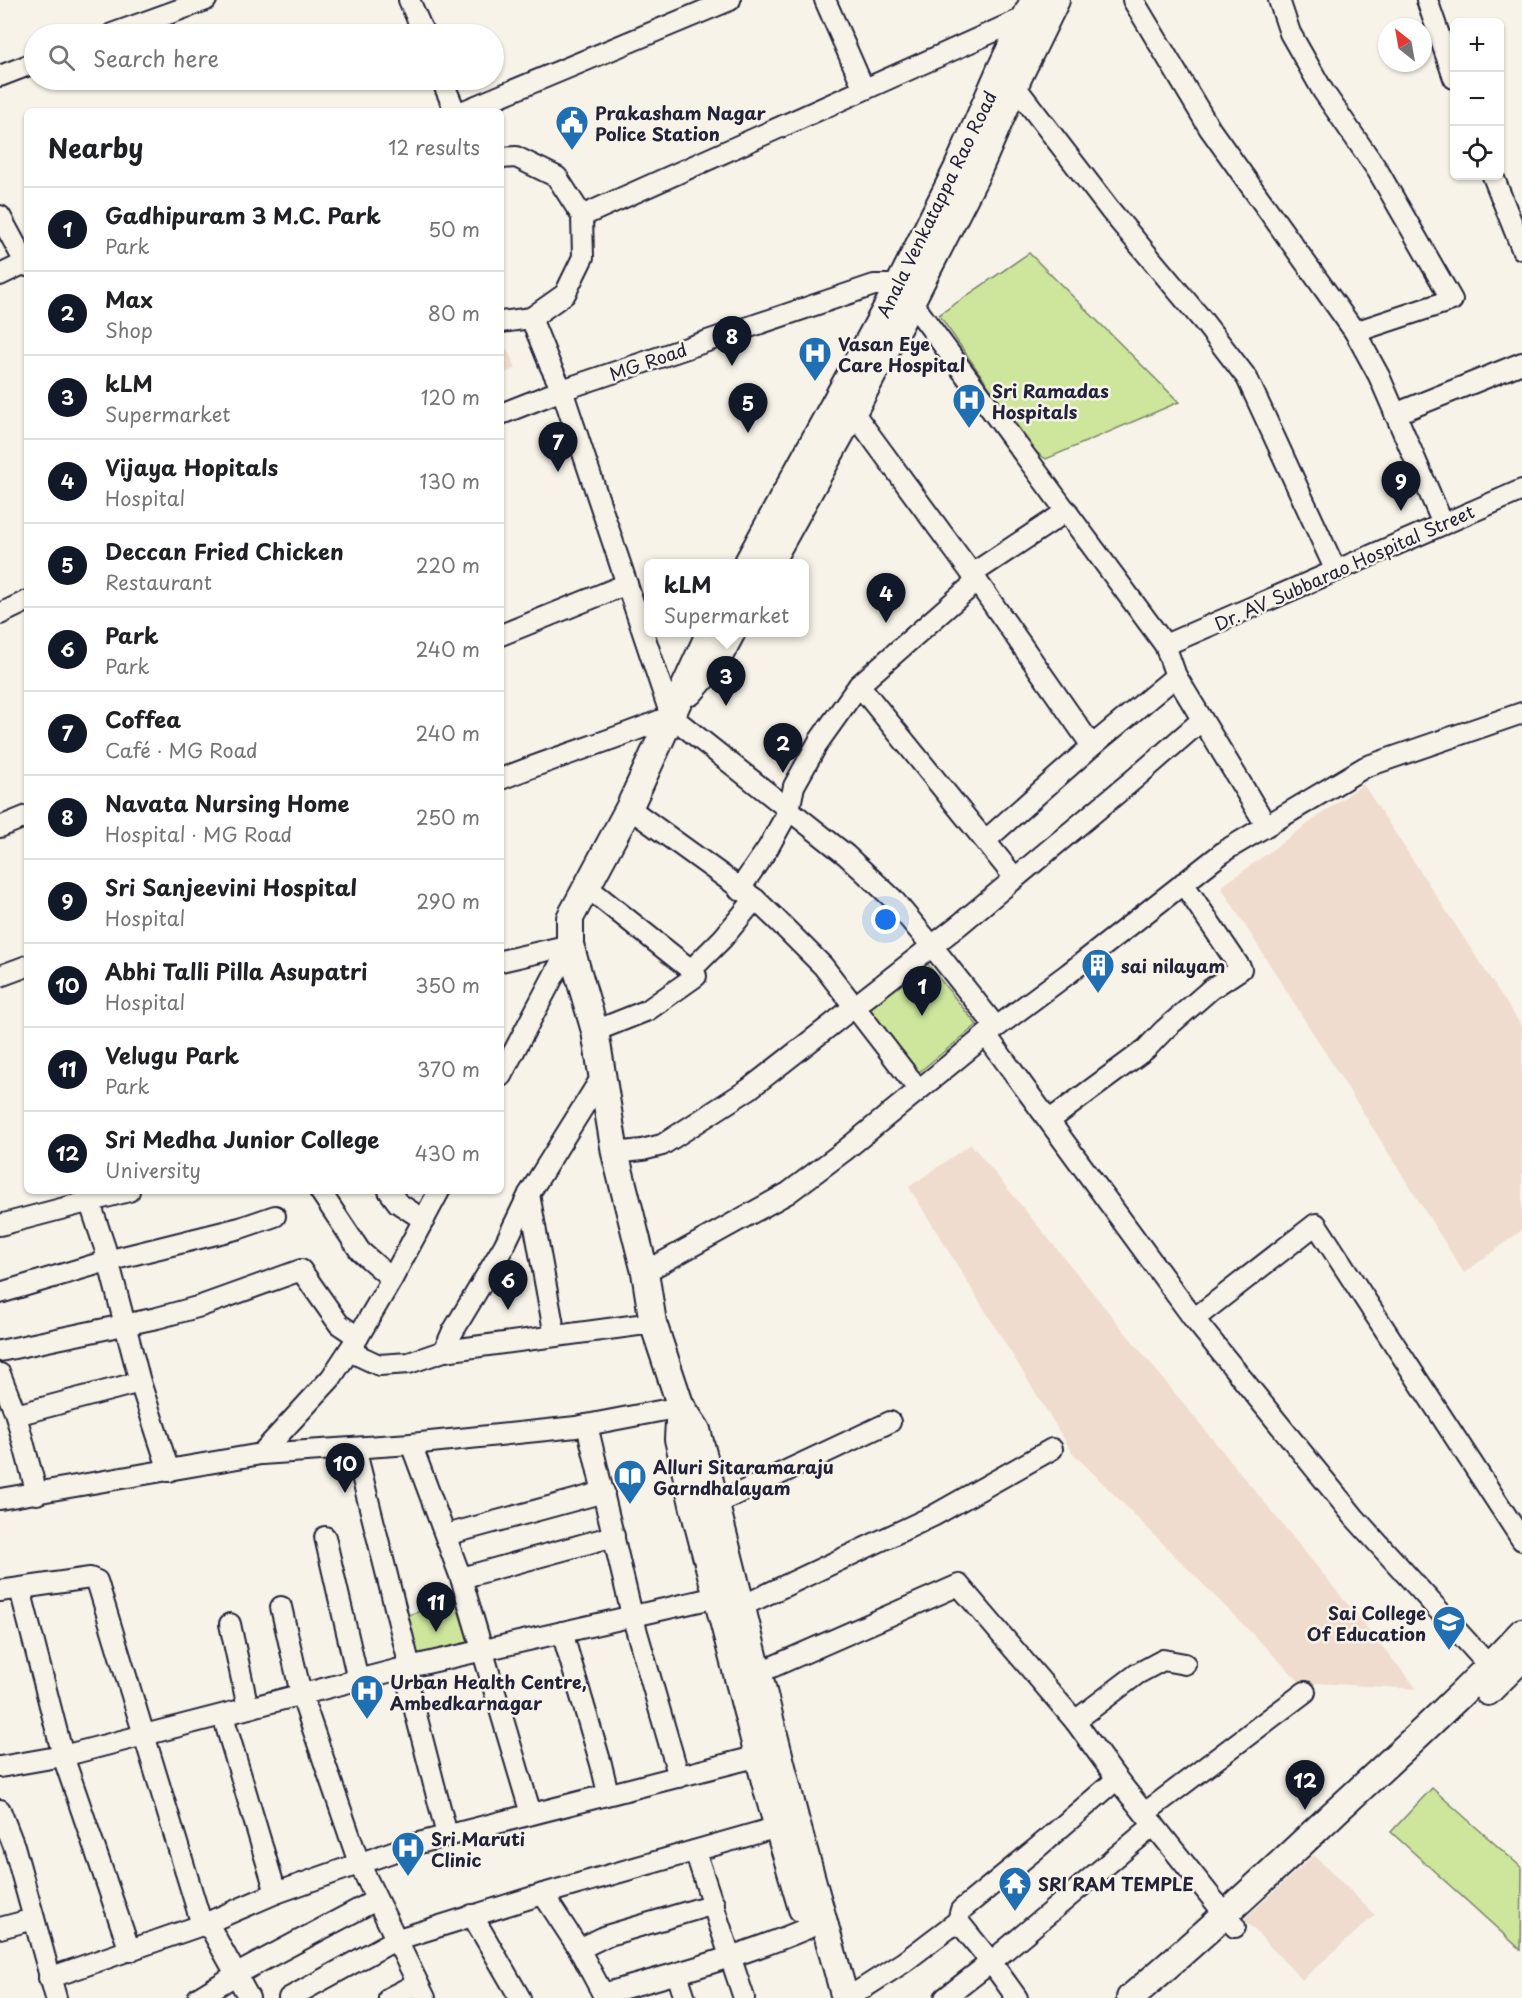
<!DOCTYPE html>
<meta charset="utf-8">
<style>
body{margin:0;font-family:"Playpen Sans",sans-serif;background:#f2f2f2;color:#202124}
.controls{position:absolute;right:18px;top:18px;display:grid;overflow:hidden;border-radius:9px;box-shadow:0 2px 4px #0004}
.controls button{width:54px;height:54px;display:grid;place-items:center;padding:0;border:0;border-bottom:2px solid #e0e0e0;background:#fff;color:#202124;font:30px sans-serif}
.compass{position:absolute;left:1378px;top:18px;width:54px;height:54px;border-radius:50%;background:#fff;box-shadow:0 2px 4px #0004;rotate:329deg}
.you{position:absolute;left:886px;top:920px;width:21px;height:21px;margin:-15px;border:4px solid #fff;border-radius:50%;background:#1a73e8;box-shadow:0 0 0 9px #1a73e833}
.badge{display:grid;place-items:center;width:39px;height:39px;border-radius:50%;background:#111827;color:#fff;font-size:20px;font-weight:700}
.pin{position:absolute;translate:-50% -50px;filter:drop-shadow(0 2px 3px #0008)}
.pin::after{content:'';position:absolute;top:32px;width:21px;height:18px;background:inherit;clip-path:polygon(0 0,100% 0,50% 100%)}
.popup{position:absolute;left:644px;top:559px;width:165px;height:78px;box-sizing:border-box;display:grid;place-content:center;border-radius:9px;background:#fff;filter:drop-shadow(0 2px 4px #0005);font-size:20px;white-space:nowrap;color:#757577}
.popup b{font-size:22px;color:#202124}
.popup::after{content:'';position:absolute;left:50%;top:100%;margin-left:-12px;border:12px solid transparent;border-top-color:#fff}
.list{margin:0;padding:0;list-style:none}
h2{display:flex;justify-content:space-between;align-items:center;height:78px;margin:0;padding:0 24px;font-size:26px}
h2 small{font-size:20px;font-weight:400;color:#757577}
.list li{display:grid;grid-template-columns:39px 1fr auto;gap:18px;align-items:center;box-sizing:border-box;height:84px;padding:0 24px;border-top:2px solid #e0e0e0}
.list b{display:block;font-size:22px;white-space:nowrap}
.list p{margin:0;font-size:20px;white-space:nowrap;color:#757577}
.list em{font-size:20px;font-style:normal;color:#757577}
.icon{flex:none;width:33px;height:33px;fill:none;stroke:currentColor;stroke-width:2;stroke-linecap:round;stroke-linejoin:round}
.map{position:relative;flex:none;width:1522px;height:1998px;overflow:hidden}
.search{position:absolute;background:#fff;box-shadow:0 2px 4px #0004;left:24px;top:24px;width:480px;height:66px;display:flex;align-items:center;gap:15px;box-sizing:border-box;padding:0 21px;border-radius:33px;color:#757577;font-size:22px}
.panel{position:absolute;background:#fff;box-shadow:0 2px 4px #0004;left:24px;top:108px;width:480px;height:1086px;border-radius:9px}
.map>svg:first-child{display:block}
</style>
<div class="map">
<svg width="1522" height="1998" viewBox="0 0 1522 1998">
<rect width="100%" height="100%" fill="#f7f3e8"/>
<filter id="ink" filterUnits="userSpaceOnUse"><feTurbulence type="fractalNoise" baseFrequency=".0167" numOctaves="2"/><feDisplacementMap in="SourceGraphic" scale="12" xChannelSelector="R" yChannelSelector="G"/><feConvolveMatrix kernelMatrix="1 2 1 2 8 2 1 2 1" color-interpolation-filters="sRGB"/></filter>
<g filter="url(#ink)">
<g fill="#efdcce">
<polygon points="507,349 516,368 501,375 501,350"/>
<polygon points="1363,784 1522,1027 1522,1230 1464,1273 1221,887"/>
<polygon points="971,1144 1417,1689 1300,1682 1072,1452 909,1187"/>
<polygon points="1314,1855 1375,1915 1302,1980 1244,1919"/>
</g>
<g fill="#cde69c" stroke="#78846c" stroke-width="1.5">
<polygon points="1029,253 1179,402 1046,459 1033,450 939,315"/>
<polygon points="925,961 977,1025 919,1072 867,1008"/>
<polygon points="455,1600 470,1646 417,1663 402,1617"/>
<polygon points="1432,1788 1522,1868 1521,1950 1391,1832"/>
</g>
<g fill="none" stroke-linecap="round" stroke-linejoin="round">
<defs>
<g id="minor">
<polyline points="409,0 424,34"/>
<polyline points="825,0 864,89"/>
<polyline points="1133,0 1210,129 1355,332 1379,376 1443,524"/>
<polyline points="1279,0 1290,33 1323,91 1378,171 1452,300 1355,332"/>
<polyline points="1427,0 1454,78"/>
<polyline points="112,34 206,0"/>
<polyline points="0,76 34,63"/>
<polyline points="1008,77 1110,210 1203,321 1247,378 1336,571"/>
<polyline points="442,80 455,111"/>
<polyline points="464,111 730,0"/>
<polyline points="501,158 516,157 557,177 582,216 583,257 565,294 531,318 501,322"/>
<polyline points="1493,176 1522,249"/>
<polyline points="0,216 27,266"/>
<polyline points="582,216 1026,17"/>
<polyline points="0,275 27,262"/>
<polyline points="531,318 550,365 562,390 671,716 846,855 892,898 932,946 996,1027"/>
<polyline points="853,412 972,574 1092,746"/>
<polyline points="501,414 562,390 874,285 899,285 1165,645 1176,676 1266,825"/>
<polyline points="1395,414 1522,363"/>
<polyline points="972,574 1067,511"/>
<polyline points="0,614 27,601"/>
<polyline points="501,635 627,584"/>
<polyline points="1165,645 1522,490"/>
<polyline points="859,685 1015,878"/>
<path d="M 501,779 C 557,756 615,740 671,716"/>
<polyline points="629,808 755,899 775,918 823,966 918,1089"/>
<polyline points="0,827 27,816"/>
<polyline points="986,840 1092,746 1176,676"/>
<polyline points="587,887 691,970 696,976 648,1010 595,1031"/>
<polyline points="739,890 768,848 789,810 794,786 819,741 859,685 977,581"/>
<polyline points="501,961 570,945"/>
<polyline points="691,970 723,938 755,899"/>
<polyline points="0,976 27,966"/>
<polyline points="986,1035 1194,1319 1355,1518 1490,1667 1500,1667"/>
<polyline points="501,1076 570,945"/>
<polyline points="1050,1120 1146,1049 1164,1030 1211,989 1241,969 1183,883"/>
<polyline points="615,1153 642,1150 662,1145 749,1089 959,925 1133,780 1202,720"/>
<polyline points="320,1191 360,1251 392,1279"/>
<polyline points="389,1191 398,1203 424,1220"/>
<polyline points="529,1194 555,1336"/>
<polyline points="89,1200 105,1248 140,1382 169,1471"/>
<polyline points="0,1225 129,1191"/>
<polyline points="645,1272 788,1193 844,1151 986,1035 1069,973 1226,850 1365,767 1522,713"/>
<polyline points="0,1293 107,1261 240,1228 275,1216"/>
<polyline points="1194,1319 1316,1224 1522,1540"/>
<polyline points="0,1351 157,1318 201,1306 301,1270 339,1324 358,1337"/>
<polyline points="349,1351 379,1365 409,1363 444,1351 653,1323"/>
<polyline points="444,1351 452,1333 504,1246 529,1194 603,1075"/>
<polyline points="0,1374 16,1415 37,1494"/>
<polyline points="16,1415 140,1382"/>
<polyline points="587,1425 632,1615 679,1777"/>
<polyline points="411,1444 461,1578 531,1814"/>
<polyline points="355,1448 410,1667"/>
<polyline points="261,1454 331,1378 358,1337 392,1279 439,1191"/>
<polyline points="0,1499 261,1454 411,1444 576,1427 670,1409 680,1404"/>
<polyline points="716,1504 890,1422"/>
<polyline points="446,1535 604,1492"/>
<polyline points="325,1537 358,1680"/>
<polyline points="461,1578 614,1536"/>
<polyline points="20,1589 63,1756 130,1951"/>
<polyline points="0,1591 90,1578 97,1581 202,1925 211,1929 249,1998"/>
<polyline points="742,1606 933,1516 1052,1449"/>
<polyline points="281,1607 301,1694 359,1863 425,1998"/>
<polyline points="230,1624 248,1708"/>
<polyline points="562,1632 601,1764 608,1793"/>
<polyline points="404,1668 447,1835"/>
<polyline points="758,1673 959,1585 1075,1721 1117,1779 1235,1927"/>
<polyline points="223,1716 276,1893"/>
<polyline points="1075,1721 1137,1674 1163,1660 1185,1664"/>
<polyline points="0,1767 63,1756 396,1670 717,1597"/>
<polyline points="0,1810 14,1846 56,1998"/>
<polyline points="1145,1813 1305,1692"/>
<polyline points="695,1851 744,1998"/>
<polyline points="543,1894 579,1949 605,1998"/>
<polyline points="472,1915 520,1998"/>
<polyline points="958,1921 991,1962 1154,1825"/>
<polyline points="0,1928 34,1919"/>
<polyline points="579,1949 606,1936 714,1904"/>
<polyline points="677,1974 685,1998"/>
<polyline points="49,1978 202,1925 276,1893 415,1844 759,1756"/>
<path d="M 603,1994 C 672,1975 742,1956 808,1928"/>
<polyline points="198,1998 237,1974 376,1900"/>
<polyline points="289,1998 395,1940 543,1894 778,1827"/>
<polyline points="389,1998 416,1984"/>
<polyline points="848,1998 904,1962 958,1921 961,1910 1037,1848 1117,1779"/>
<polyline points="945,1998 991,1962 1017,1998"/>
</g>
<g id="major">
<polyline points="747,564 899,285 957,169 1001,68 1034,0"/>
<polyline points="769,564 858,403 911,302 975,177 1019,76 1056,0"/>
<polyline points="710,632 629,808 570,918 570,945 595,1031 615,1153 645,1272 653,1323 680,1404 697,1430 795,1818 845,1998"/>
<polyline points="690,692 716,662 732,632"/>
<polyline points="680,1404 678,1439 695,1513 768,1793 802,1909"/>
<polyline points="1488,1692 1522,1658"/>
<path d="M 1130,1998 C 1200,1939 1266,1877 1332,1815 C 1397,1755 1462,1696 1522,1632"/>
</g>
</defs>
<use href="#minor" stroke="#22223b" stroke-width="24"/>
<use href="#major" stroke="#22223b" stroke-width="30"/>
<use href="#minor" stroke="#f7f3e8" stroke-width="20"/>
<use href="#major" stroke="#f7f3e8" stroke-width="26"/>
</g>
</g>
<defs>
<symbol id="civic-pin" viewBox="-11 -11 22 30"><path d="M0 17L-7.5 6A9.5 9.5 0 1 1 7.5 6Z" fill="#1f6fb2" stroke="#f7f3e8"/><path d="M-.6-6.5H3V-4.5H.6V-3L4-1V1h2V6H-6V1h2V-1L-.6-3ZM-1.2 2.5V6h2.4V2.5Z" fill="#fff"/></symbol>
<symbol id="hospital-pin" viewBox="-11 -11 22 30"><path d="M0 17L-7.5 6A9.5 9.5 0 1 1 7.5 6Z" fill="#1f6fb2" stroke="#f7f3e8"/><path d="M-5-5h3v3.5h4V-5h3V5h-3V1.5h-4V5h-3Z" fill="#fff"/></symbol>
<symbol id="building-pin" viewBox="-11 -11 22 30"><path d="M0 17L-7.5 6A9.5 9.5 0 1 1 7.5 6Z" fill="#1f6fb2" stroke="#f7f3e8"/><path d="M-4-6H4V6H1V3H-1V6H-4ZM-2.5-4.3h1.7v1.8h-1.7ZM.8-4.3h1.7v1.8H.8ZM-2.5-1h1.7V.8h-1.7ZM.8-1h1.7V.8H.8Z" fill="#fff"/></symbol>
<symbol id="library-pin" viewBox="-11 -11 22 30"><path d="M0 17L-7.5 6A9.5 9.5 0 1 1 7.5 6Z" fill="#1f6fb2" stroke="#f7f3e8"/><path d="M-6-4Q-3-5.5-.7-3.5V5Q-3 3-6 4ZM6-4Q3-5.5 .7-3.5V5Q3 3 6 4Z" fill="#fff"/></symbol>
<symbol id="university-pin" viewBox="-11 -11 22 30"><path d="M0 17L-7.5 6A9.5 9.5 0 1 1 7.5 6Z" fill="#1f6fb2" stroke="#f7f3e8"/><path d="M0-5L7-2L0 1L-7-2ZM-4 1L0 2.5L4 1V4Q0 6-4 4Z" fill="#fff"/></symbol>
<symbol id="temple-pin" viewBox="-11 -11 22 30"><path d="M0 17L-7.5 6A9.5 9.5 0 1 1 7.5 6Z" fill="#1f6fb2" stroke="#f7f3e8"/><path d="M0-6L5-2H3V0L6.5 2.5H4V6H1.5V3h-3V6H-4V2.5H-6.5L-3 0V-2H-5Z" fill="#fff"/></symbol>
</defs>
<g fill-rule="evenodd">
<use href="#civic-pin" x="553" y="103" width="38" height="52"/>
<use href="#hospital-pin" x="796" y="334" width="38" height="52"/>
<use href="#hospital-pin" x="950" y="381" width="38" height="52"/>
<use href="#building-pin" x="1079" y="946" width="38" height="52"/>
<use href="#library-pin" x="611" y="1457" width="38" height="52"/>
<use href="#university-pin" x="1430" y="1603" width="38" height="52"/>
<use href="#hospital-pin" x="348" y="1672" width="38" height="52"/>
<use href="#hospital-pin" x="389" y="1829" width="38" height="52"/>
<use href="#temple-pin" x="996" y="1864" width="38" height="52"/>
</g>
<g text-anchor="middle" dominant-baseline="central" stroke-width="5" stroke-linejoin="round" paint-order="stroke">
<g font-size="18" font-weight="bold" fill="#22223b" stroke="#f7f3e8" text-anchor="start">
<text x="595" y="112">Prakasham Nagar<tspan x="595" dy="21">Police Station</tspan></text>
<text x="838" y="343">Vasan Eye<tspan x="838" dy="21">Care Hospital</tspan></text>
<text x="992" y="390">Sri Ramadas<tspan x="992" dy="21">Hospitals</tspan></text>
<text x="1121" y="965">sai nilayam</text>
<text x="653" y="1466">Alluri Sitaramaraju<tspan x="653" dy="21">Garndhalayam</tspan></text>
<text x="1426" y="1612" text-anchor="end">Sai College<tspan x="1426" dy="21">Of Education</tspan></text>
<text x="390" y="1681">Urban Health Centre,<tspan x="390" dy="21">Ambedkarnagar</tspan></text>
<text x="431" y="1838">Sri Maruti<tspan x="431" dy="21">Clinic</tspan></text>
<text x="1038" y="1883">SRI RAM TEMPLE</text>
</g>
<g font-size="18" fill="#22223b" stroke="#f7f3e8">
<text transform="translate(936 204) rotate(-64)">Anala Venkatappa Rao Road</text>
<text transform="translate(648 361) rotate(-19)">MG Road</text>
<text transform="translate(1344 567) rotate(-24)">Dr. AV Subbarao Hospital Street</text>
</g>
</g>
</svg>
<div class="controls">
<button>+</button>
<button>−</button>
<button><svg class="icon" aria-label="locate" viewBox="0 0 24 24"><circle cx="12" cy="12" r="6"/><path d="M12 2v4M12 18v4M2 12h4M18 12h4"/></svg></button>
</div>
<svg class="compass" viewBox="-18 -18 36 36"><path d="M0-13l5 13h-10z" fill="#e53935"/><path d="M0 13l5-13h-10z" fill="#757577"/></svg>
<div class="you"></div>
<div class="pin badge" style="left:922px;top:1016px">1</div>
<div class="pin badge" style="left:783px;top:773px">2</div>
<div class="pin badge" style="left:726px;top:706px">3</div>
<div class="popup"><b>kLM</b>Supermarket</div>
<div class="pin badge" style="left:886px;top:623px">4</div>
<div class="pin badge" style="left:748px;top:433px">5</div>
<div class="pin badge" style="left:508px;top:1310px">6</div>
<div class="pin badge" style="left:558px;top:472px">7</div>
<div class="pin badge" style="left:732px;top:366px">8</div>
<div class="pin badge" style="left:1401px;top:511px">9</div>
<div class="pin badge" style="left:345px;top:1493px">10</div>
<div class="pin badge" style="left:436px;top:1632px">11</div>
<div class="pin badge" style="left:1305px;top:1810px">12</div>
<div class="search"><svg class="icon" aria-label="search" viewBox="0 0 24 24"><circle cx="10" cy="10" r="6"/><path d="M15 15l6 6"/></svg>Search here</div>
<section class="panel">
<h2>Nearby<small>12 results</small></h2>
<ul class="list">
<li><span class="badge">1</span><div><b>Gadhipuram 3 M.C. Park</b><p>Park</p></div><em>50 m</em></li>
<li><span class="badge">2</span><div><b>Max</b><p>Shop</p></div><em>80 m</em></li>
<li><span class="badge">3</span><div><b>kLM</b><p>Supermarket</p></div><em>120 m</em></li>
<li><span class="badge">4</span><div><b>Vijaya Hopitals</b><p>Hospital</p></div><em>130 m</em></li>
<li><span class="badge">5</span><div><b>Deccan Fried Chicken</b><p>Restaurant</p></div><em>220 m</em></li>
<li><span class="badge">6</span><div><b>Park</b><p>Park</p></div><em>240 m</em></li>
<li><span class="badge">7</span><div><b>Coffea</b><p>Café · MG Road</p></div><em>240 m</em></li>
<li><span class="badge">8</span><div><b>Navata Nursing Home</b><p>Hospital · MG Road</p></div><em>250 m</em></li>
<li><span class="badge">9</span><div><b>Sri Sanjeevini Hospital</b><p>Hospital</p></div><em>290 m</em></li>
<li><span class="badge">10</span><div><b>Abhi Talli Pilla Asupatri</b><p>Hospital</p></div><em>350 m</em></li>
<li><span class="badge">11</span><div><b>Velugu Park</b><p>Park</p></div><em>370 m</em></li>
<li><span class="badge">12</span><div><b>Sri Medha Junior College</b><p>University</p></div><em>430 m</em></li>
</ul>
</section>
</div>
